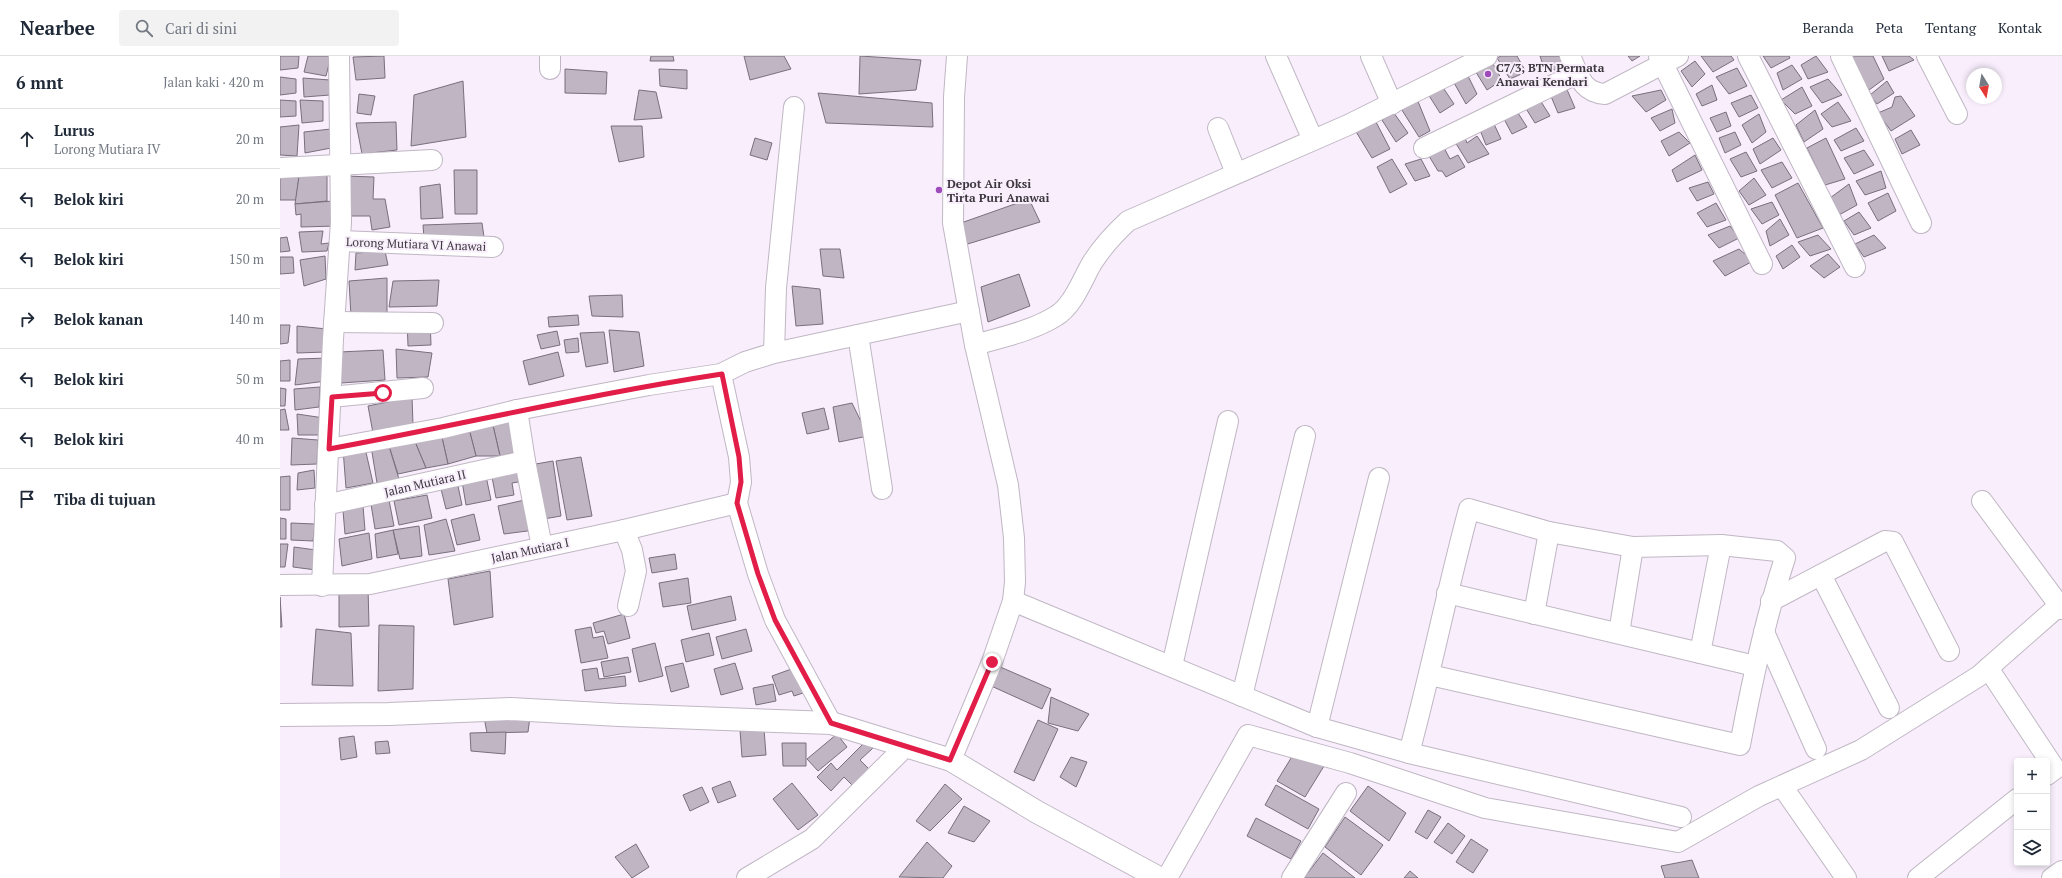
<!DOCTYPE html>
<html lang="id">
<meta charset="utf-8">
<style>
body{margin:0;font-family:"PT Serif",serif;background:#f2f2f3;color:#1f2937}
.controls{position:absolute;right:12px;bottom:12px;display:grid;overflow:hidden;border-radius:4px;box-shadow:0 2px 6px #0003}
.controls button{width:36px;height:36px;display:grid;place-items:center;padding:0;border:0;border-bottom:1px solid #e0e1e3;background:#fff;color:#1f2937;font:20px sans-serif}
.compass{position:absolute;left:1686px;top:12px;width:36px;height:36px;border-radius:50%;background:#fff;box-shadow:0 2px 6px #0003;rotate:169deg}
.stop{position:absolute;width:12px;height:12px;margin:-9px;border:3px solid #e11d48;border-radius:50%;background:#fff}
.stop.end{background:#e11d48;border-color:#fff;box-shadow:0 1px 4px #0008}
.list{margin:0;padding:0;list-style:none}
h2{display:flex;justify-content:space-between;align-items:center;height:52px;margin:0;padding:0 16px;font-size:17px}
h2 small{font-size:13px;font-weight:400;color:#747a83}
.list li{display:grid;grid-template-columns:26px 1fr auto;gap:12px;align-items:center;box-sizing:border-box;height:60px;padding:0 16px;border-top:1px solid #e0e1e3}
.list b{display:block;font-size:15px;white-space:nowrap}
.list p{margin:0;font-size:13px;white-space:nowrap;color:#747a83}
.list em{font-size:13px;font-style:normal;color:#747a83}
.icon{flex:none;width:22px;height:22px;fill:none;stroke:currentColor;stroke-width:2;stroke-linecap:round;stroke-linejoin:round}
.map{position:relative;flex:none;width:1782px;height:822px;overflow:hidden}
header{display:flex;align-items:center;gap:24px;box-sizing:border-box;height:56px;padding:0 20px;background:#fff;border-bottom:1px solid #e0e1e3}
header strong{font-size:19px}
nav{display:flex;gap:22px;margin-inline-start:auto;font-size:14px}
.search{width:280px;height:36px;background:#f2f2f3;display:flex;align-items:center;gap:10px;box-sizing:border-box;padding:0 14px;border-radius:4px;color:#747a83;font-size:15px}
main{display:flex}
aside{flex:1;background:#fff}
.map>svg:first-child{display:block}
</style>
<header>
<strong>Nearbee</strong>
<div class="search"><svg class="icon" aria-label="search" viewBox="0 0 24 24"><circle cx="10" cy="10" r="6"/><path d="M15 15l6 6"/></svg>Cari di sini</div>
<nav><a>Beranda</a><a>Peta</a><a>Tentang</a><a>Kontak</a></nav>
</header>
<main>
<aside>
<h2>6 mnt<small>Jalan kaki · 420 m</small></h2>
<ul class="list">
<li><svg class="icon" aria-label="ahead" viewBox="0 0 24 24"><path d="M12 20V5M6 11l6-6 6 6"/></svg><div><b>Lurus</b><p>Lorong Mutiara IV</p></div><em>20 m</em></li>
<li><svg class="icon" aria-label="left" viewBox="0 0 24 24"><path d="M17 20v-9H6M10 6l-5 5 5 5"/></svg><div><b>Belok kiri</b></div><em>20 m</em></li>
<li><svg class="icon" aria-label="left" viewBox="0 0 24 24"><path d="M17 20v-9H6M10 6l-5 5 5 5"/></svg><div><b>Belok kiri</b></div><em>150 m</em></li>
<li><svg class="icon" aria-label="right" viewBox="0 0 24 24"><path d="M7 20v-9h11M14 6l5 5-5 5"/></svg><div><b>Belok kanan</b></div><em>140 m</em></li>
<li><svg class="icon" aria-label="left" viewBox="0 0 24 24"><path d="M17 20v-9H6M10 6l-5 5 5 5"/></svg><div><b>Belok kiri</b></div><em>50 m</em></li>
<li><svg class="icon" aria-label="left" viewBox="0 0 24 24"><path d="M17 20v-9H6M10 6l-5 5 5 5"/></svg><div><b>Belok kiri</b></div><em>40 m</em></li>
<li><svg class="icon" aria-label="arrive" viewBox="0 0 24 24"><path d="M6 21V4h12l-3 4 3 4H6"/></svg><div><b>Tiba di tujuan</b></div></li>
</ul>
</aside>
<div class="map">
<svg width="1782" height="822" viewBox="0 0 1782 822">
<rect width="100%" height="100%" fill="#f8eefc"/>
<g fill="#bfb5c3" stroke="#78707c">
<polygon points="0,0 19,0 18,12 0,14"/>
<polygon points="28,0 51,0 46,20 24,16"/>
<polygon points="104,0 105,22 76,24 73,1"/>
<polygon points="371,0 393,0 394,5 370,5"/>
<polygon points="464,0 504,0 511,13 470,24"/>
<polygon points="580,0 641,4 636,34 579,38"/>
<polygon points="1221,0 1237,0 1246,16 1230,23 1217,2"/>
<polygon points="1260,0 1287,0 1292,13 1281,18 1273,13 1265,15"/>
<polygon points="1348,0 1360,0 1352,5"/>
<polygon points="1421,0 1451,0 1454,4 1433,16"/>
<polygon points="1483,0 1509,0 1510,2 1491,12"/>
<polygon points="1536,0 1548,16 1528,23 1521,9"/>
<polygon points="1569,0 1593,0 1604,23 1589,34"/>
<polygon points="1602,0 1629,0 1634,4 1609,15"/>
<polygon points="1415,5 1425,18 1412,31 1401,15"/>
<polygon points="1212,6 1222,24 1207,34 1194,13"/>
<polygon points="1512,9 1522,23 1503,34 1497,17"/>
<polygon points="1457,12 1467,30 1449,38 1436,21"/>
<polygon points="285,13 327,16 326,38 285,37"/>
<polygon points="379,13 407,14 407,33 380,30"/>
<polygon points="1187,18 1197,38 1186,48 1173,25"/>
<polygon points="0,21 16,23 16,37 0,39"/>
<polygon points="23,22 50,24 50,39 24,41"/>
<polygon points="1548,23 1562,39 1542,47 1530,31"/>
<polygon points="183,25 186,81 131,90 134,39"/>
<polygon points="1607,25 1614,37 1597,48 1590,39"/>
<polygon points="1285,29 1295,52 1278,57 1270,38"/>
<polygon points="1432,29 1437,44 1422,50 1416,38"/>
<polygon points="1162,30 1174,48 1160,57 1148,38"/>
<polygon points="1522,31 1532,50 1515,58 1501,44"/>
<polygon points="359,34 376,36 382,62 354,64"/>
<polygon points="1381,34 1386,44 1366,56 1352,40"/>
<polygon points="538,37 652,47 653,71 546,67"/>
<polygon points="79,38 95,40 91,59 77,57"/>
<polygon points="1471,39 1478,52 1459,61 1451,47"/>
<polygon points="1621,40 1635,60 1611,75 1598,57 1612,51 1615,41"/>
<polygon points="1137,43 1150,75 1139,81 1120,51"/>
<polygon points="0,44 16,45 16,60 0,61"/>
<polygon points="20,44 43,45 43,65 22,67"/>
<polygon points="1260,44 1270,60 1255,67 1245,51"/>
<polygon points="1558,46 1571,65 1552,71 1541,58"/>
<polygon points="1392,53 1395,67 1380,75 1371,62"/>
<polygon points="1535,54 1543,73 1524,86 1516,69"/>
<polygon points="1446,56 1451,70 1437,76 1430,62"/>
<polygon points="1114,57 1128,77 1116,86 1102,64"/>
<polygon points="1238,57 1247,71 1232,78 1224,63"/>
<polygon points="1479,58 1486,76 1472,87 1462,69"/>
<polygon points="116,66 117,94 82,98 76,67"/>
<polygon points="1096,66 1110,93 1092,102 1075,74"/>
<polygon points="1214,68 1221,83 1206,89 1200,74"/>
<polygon points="19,69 17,100 0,99 0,71"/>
<polygon points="331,70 362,70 364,101 339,106"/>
<polygon points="1576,72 1584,85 1561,95 1554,84"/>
<polygon points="51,73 51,92 25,97 24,76"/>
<polygon points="1631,74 1640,89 1622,98 1615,83"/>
<polygon points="1399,76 1410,87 1389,100 1381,85"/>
<polygon points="1455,76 1461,89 1445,97 1439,82"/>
<polygon points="1183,77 1187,87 1197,80 1209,98 1188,107 1172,81"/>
<polygon points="475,82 492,87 487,104 470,99"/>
<polygon points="1493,82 1501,94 1480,108 1473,93"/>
<polygon points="1546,82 1565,123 1545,129 1527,92"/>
<polygon points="1162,88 1170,103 1178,99 1185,111 1166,121 1162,115 1158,115 1146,95"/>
<polygon points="1584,94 1594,109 1574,118 1564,102"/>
<polygon points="1466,96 1477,115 1461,121 1450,103"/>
<polygon points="1415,99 1422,114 1397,126 1392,114"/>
<polygon points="1112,103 1127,128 1110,137 1097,111"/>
<polygon points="1141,103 1150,120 1135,125 1125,108"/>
<polygon points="1502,106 1512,122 1492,132 1481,114"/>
<polygon points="0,113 20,113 16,144 0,144"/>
<polygon points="20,113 47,116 47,145 15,148"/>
<polygon points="174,114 197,114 197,158 175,158"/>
<polygon points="1601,115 1606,132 1585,139 1576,125"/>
<polygon points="65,120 94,121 93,143 105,143 110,171 92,174 90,160 69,160"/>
<polygon points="1474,122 1486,139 1469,149 1459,135"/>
<polygon points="1428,126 1434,138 1417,145 1409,132"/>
<polygon points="1518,127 1543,172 1517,182 1495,139"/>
<polygon points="160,128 163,162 141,163 140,131"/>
<polygon points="1569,128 1577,149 1559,159 1550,142"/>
<polygon points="1608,137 1616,155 1598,165 1588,147"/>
<polygon points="749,143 760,166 681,190 681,167"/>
<polygon points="53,145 56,170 21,171 21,158 16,159 15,148"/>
<polygon points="1492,146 1499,159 1482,168 1471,153"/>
<polygon points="1436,147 1446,164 1427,171 1417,157"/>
<polygon points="1579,156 1591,172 1574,179 1564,165"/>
<polygon points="1500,163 1509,179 1490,190 1486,175"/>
<polygon points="202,167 206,195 145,196 143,169"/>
<polygon points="1450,170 1459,182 1439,192 1428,179"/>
<polygon points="43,175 41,188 49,187 47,195 22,196 19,176"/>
<polygon points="1538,179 1551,193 1530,200 1518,186"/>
<polygon points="1594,179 1606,192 1584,201 1575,188"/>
<polygon points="7,181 10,195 0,196 0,182"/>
<polygon points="1512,189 1520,201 1503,213 1496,200"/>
<polygon points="540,193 560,193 564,222 543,220"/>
<polygon points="1459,193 1473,205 1445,220 1433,205"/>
<polygon points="105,195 108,209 75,214 76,197"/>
<polygon points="1548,198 1560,211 1544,222 1530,210"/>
<polygon points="45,200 46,223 24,230 20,204"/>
<polygon points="0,201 13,201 14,217 0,218"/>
<polygon points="739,218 750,250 708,266 701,231"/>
<polygon points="107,222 107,257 71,260 69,225"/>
<polygon points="159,224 157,250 109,251 113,225"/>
<polygon points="512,230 540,233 543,268 516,270"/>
<polygon points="342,239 343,261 312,260 309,240"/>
<polygon points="298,259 299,269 269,271 268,261"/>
<polygon points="150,263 151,289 128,290 127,264"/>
<polygon points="0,269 10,269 8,287 0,288"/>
<polygon points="17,270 47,273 46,296 17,297"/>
<polygon points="329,274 359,276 364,310 334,316"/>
<polygon points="277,275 280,289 261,293 257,279"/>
<polygon points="324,276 328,307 306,311 300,277"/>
<polygon points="298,282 299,296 286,297 284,284"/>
<polygon points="116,293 152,297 148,321 117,322"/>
<polygon points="103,294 105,324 61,327 59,296"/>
<polygon points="278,296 284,320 249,329 243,305"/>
<polygon points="48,302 46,325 15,329 18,303"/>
<polygon points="10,304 10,325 0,325 0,305"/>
<polygon points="40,331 39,351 15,354 14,333"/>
<polygon points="0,332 6,333 5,350 0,350"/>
<polygon points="132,341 133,369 93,377 88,350"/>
<polygon points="572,347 588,380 559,386 553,351"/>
<polygon points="544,352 549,373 527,378 522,357"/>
<polygon points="5,353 9,374 0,374 0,354"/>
<polygon points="17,358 44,362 40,379 18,379"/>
<polygon points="238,362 241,395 220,400 212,365"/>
<polygon points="212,365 220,400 196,400 188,369"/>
<polygon points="188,369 196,400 168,408 161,377"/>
<polygon points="161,377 168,408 146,412 133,381"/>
<polygon points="133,381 146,412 118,418 108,387"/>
<polygon points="12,382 38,384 37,408 11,409"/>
<polygon points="108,387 119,423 97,427 91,390"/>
<polygon points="85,392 93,427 66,432 63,393"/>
<polygon points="301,401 312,460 287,464 276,405"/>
<polygon points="273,405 281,460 258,464 250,409"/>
<polygon points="241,409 244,425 232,427 234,439 216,442 212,421"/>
<polygon points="34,414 35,432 17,434 18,417"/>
<polygon points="10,420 10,454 0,454 0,421"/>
<polygon points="206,420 211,444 186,449 182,425"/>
<polygon points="178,430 182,449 166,453 161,433"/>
<polygon points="147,439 152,462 119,469 114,445"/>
<polygon points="249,443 255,474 224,478 218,450"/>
<polygon points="109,444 114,470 95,473 91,448"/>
<polygon points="83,450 85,474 65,478 63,455"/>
<polygon points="194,458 200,484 177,489 171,464"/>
<polygon points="0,462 6,463 6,483 0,483"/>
<polygon points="166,463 175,495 149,499 144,469"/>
<polygon points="11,467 35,468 33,485 11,484"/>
<polygon points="139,470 142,500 120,503 113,474"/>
<polygon points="113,474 118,498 97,502 95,478"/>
<polygon points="89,477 92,503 62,510 59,483"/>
<polygon points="0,488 8,488 5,511 0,511"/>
<polygon points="14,491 36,494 36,514 13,511"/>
<polygon points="395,498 397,513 372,517 369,502"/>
<polygon points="210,515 213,561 174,569 168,523"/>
<polygon points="408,522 411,547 383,551 379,527"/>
<polygon points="88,531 89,570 59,571 59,535"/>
<polygon points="451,540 456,564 412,574 407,550"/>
<polygon points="0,541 2,571 0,571"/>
<polygon points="344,558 350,582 328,588 324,575 316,577 313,567"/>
<polygon points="99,569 134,570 133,633 98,635"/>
<polygon points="311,571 313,582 323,580 328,602 301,607 295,574"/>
<polygon points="36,573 71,577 73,630 32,629"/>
<polygon points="466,573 472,595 442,603 436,581"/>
<polygon points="429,577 434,599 406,606 401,584"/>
<polygon points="375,587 383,620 359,626 352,593"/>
<polygon points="348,601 351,616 324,621 321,606"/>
<polygon points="403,607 409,631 391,636 385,611"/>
<polygon points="455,607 463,633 441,639 434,613"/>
<polygon points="718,610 771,633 762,653 709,629"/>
<polygon points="517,611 526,636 514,640 512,635 499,639 492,620"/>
<polygon points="317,612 319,623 345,620 346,630 305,635 302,614"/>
<polygon points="493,628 496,645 476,649 473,632"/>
<polygon points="771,641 809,658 798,675 768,667"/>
<polygon points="204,661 250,661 248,676 207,677"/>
<polygon points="758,664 778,673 754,725 734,716"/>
<polygon points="484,673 486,699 462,701 460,674"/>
<polygon points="226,676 225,698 191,695 190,677"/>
<polygon points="557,678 567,691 538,715 527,703"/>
<polygon points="74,680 77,701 61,704 59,682"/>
<polygon points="108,685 110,697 96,698 95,686"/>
<polygon points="586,685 593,692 580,704 591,715 574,731 564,721 551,735 537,721 551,707 557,714"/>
<polygon points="502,687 526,687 526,710 503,710"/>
<polygon points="1016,694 1044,710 1025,741 997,725"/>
<polygon points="791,701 807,706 796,731 780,721"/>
<polygon points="450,725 456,740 438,747 432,732"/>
<polygon points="512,727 538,759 518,774 493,743"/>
<polygon points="665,728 682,743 650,775 636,765"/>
<polygon points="996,729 1039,753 1028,773 985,749"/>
<polygon points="1088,730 1126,757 1109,785 1070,755"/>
<polygon points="422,731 429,746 410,755 403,739"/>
<polygon points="684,750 710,765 694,786 668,777"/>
<polygon points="1148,754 1161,761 1147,783 1135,776"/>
<polygon points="1065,761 1103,789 1081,819 1045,791"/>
<polygon points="976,762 1021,785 1011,803 967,780"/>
<polygon points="1168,767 1185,780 1172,798 1154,786"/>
<polygon points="1191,783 1208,794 1193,817 1176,806"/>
<polygon points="647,786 672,810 663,822 619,821"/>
<polygon points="356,788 369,811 352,822 335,801"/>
<polygon points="1043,797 1075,822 1024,822"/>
<polygon points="1412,804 1419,822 1385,822 1381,810"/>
<polygon points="1130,815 1138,822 1124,822"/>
</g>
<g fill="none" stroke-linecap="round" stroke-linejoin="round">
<defs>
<g id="minor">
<polyline points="996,0 1033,84"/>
<polyline points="1091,0 1112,48"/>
<path d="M 1290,0 C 1299,19 1301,36 1325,38 L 1398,0"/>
<polyline points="1379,0 1482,208"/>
<polyline points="1468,0 1575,211"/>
<polyline points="1561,0 1641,167"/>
<polyline points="1647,0 1677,58"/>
<polyline points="270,13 270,0"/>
<polyline points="938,72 956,117"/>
<polyline points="1144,92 1298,17"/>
<polyline points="0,112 152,104"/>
<polyline points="60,185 213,191"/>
<polyline points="54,266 153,267"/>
<polyline points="578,279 602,433"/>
<path d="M 695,289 C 722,281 752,275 776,260 C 793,250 802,224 812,207 C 822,191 834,178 848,165 L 1068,69 L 1207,0"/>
<polyline points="494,297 496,232 514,51"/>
<polyline points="441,318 459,401 461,426 457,447 478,518 495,564 551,667"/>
<polyline points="51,341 143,332"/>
<polyline points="237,354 245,405 262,491"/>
<polyline points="49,393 163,372 237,354 369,329 441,318 465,306 494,297 689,255"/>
<polyline points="1702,445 1782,553"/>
<polyline points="45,449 245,405"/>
<polyline points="344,474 352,494 356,515 348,550"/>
<polyline points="1541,519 1609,652"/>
<polyline points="0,529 90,528 344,474 457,447"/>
<polyline points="42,530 53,283 61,166 59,0"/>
<polyline points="1167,537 1475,610"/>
<polyline points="733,545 1037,671 1129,697 1401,761"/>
<polyline points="1491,545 1605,485 1613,486 1669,595"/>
<polyline points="1254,558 1269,476"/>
<polyline points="1484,576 1536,693"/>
<polyline points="1339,577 1353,491"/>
<polyline points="1420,597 1441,489"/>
<polyline points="892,610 948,365"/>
<polyline points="1708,612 1775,713 1767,719"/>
<polyline points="962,640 1025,380"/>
<polyline points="1037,671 1099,422"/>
<path d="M 1129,697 C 1151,616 1167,534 1189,453 L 1269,476 L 1353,491 L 1441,489 L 1497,495 L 1505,502 C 1485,563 1472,625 1460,689 L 1150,619"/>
<polyline points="671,704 712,606 733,545 735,526 734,482 728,429 695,289 673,167 674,41 677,0"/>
<polyline points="1502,730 1566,822"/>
<polyline points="467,822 532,783 626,690"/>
<polyline points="887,822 968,679 1070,707 1205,752 1398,786 1479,740 1581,694 1699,620 1782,547"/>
<polyline points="1012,822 1066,737"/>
<polyline points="1638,822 1737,743"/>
<polyline points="1772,822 1782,815"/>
</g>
<polyline id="tertiary" points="0,659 109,658 231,653 339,659 551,667 671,704 757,756 879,822"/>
</defs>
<use href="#minor" stroke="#c0b7c4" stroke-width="22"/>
<use href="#tertiary" stroke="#c0b7c4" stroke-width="24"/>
<use href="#minor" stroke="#fff" stroke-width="20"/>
<use href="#tertiary" stroke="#fff" stroke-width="22"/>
</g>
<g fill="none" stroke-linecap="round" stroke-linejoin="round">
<path stroke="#e11d48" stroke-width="5" d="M 103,337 L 52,341 L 49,393 C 180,369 310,338 442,318 L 459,401 L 461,426 L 457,447 L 478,518 L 495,564 L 551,667 L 670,704 L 712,606"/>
</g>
<g fill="#9f4cbb" stroke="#f8eefc" stroke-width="1.5">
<circle cx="1208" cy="18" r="4"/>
<circle cx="659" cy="134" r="4"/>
</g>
<g text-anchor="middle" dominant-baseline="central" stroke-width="4" stroke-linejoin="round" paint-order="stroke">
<g font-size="12" font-weight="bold" fill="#3b373d" stroke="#f8eefc" text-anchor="start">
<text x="1216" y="11">C7/3, BTN Permata<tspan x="1216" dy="14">Anawai Kendari</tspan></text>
<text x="667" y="127">Depot Air Oksi<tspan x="667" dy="14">Tirta Puri Anawai</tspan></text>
</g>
<g font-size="12" fill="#3b373d" stroke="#f8eefc">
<text transform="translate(136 188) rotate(2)">Lorong Mutiara VI Anawai</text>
<text transform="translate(145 427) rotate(-13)">Jalan Mutiara II</text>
<text transform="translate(250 494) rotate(-12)">Jalan Mutiara I</text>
</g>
</g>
</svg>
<div class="controls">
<button>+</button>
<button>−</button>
<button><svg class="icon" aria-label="layers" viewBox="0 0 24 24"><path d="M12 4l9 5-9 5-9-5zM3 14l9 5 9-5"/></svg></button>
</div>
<svg class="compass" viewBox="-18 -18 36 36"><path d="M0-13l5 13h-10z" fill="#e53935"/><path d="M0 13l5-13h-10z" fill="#747a83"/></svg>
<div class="stop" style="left:103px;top:337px"></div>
<div class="stop end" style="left:712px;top:606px"></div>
</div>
</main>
